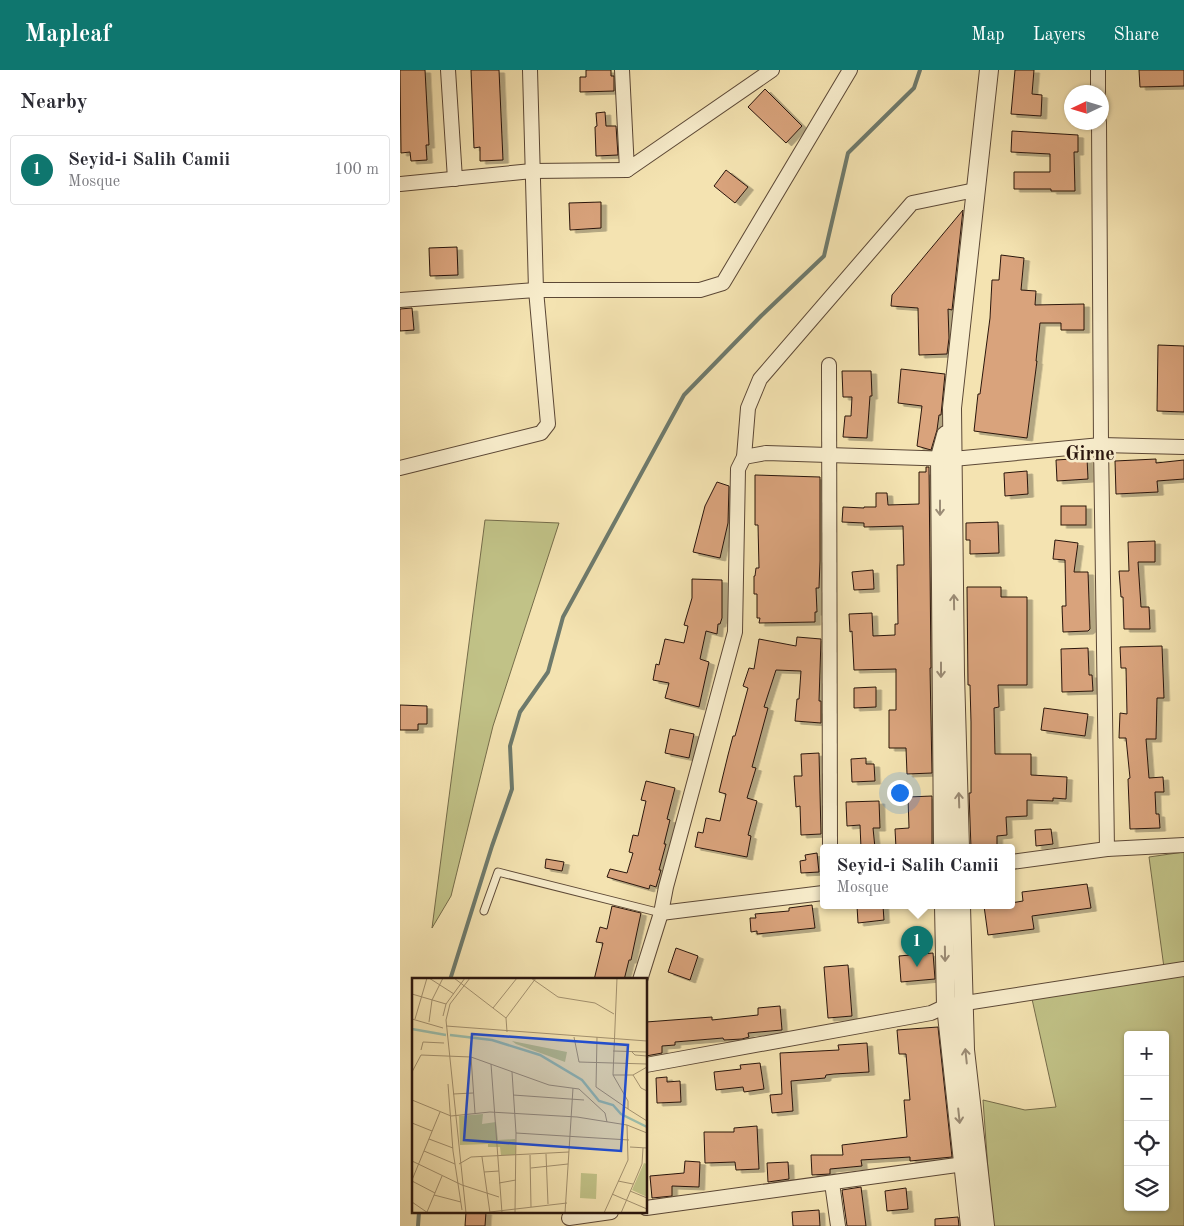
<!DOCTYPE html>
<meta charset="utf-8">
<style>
body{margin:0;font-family:"Old Standard TT",serif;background:#f7f7f7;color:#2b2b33}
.controls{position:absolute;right:15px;bottom:15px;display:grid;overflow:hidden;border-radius:5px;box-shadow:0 1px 4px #0004}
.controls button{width:45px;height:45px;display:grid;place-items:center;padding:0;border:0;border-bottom:1px solid #e1e1e2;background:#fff;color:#2b2b33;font:25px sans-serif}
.compass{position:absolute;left:664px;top:15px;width:45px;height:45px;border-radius:50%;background:#fff;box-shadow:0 1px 4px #0004;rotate:266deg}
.you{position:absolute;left:499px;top:722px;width:18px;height:18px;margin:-12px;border:4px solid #fff;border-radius:50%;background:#1a73e8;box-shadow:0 0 0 8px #1a73e833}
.badge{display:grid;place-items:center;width:32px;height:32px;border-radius:50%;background:#0f766e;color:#fff;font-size:16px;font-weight:700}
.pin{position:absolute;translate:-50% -41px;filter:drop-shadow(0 1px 2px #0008)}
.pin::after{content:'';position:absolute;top:26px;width:18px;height:15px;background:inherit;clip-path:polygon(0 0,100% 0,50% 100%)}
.popup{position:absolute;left:420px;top:774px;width:195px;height:65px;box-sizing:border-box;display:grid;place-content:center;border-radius:5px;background:#fff;filter:drop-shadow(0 1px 4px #0005);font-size:16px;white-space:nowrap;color:#7c7c81}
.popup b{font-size:19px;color:#2b2b33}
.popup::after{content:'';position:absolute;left:50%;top:100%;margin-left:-10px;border:10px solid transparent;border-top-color:#fff}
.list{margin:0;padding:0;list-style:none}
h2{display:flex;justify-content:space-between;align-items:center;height:65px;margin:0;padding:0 20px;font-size:21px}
h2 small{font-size:16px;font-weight:400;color:#7c7c81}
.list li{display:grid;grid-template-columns:32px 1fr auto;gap:15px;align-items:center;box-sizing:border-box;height:70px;margin:0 10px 10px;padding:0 10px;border:1px solid #e1e1e2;border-radius:5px}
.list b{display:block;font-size:19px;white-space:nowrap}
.list p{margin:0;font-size:16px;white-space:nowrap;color:#7c7c81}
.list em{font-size:16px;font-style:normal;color:#7c7c81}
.icon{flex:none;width:28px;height:28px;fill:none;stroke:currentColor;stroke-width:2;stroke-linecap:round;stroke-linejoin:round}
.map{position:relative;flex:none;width:784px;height:1156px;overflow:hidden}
header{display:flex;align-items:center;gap:30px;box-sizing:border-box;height:70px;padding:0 25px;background:#0f766e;color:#fff}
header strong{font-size:24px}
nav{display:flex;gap:28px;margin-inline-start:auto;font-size:18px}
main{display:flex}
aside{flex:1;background:#fff}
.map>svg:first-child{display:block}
</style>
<header>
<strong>Mapleaf</strong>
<nav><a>Map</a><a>Layers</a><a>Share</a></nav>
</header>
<main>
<aside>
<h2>Nearby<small></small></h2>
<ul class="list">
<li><span class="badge">1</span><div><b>Seyid-i Salih Camii</b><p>Mosque</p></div><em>100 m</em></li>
</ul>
</aside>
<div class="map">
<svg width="784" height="1156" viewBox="0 0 784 1156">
<defs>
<filter id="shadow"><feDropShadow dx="5.5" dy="3" stdDeviation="0" flood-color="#0004"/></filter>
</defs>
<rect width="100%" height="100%" fill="#f4e3b1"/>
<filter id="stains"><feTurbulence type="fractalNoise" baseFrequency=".004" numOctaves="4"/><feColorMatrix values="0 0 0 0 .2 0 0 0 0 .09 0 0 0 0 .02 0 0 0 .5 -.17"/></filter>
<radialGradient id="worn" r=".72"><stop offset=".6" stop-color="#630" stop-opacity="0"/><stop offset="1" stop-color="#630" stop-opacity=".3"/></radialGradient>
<g fill="#c1c287" stroke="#756c4a" fill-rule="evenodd">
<polygon points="85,450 159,453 93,656 51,826 32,858"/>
<path d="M 784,782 L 784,1156 L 592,1156 L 583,1030 L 625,1040 L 656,1037 L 632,929 L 765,905 L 749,787 ZM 728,965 L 765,965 L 765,1137 L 728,1137 Z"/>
</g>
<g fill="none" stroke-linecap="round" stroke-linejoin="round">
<g stroke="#6e7a6c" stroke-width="4">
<polyline points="50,910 92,776 112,719 110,676 120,642 148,602 163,547 284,325 361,246 424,186 448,83 514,18 520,0"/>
<polyline points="18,1156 19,1142"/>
</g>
</g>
<g fill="#d9a37b" stroke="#29150d" filter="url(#shadow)">
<polygon points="0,0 25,0 29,75 26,75 27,90 11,91 10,82 1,83"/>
<polygon points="71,0 99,0 103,90 80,91 80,77 74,78"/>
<polygon points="186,0 211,0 211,6 214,6 214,21 180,22 180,7 186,7"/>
<polygon points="615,0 634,0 632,24 642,25 641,46 611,44"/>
<polygon points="739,0 784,0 784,16 740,17"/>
<polygon points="365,19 402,56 386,73 348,37"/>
<polygon points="205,42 206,56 216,56 218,85 196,86 195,57 197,56 196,43"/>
<polygon points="612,61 678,65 678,82 674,82 675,121 651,121 651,119 614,119 614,102 650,102 650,84 611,82"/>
<polygon points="326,100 348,117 335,133 314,116"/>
<polygon points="201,132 201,158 170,160 169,133"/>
<polygon points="563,140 552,240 548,239 549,268 547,284 519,285 518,238 491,236 492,225"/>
<polygon points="57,177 58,205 30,206 29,178"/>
<polygon points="601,185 624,188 621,220 636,221 635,235 684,234 684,260 661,260 661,253 640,253 636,291 637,291 627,368 574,361 578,324 580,324 590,248 592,210 599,210"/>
<polygon points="12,238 14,260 0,261 0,239"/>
<polygon points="758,275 784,276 784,342 757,341"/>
<polygon points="501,299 545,304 541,345 539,345 537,360 531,380 517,376 522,336 498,333"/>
<polygon points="442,301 471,301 472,326 470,326 467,368 443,367 445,346 451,346 452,327 443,327"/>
<polygon points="687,388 688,409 657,411 656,390"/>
<polygon points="756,389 756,393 784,390 784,409 757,411 758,422 716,424 715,391"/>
<polygon points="526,397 529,397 531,598 530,598 532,703 507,704 506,678 489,678 489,640 496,640 496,599 454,600 452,561 450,562 449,544 472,543 473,566 495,565 495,554 498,554 497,495 504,495 503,456 464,457 464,453 442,452 443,437 464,438 464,437 476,437 476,423 487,423 488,435 519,434 519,402 526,402"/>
<polygon points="627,401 628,424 605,426 604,403"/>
<polygon points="355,405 420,407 420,491 419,518 416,518 417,542 415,542 415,552 359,553 360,548 357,548 357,524 354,524 354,506 355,506 356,498 359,498 358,455 355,455"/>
<polygon points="317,412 329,416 328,453 320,488 293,482 305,436"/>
<rect x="661" y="436" width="25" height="19"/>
<polygon points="598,452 599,483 570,484 570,470 566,470 566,453"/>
<polygon points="655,470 678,473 674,502 688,502 690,559 688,561 663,562 662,536 666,536 665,490 653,489"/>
<polygon points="755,471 755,492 738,492 741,537 749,537 750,559 724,559 723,527 721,527 719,501 729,501 728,472"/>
<polygon points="473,500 474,519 454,520 452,502"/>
<polygon points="292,509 322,510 322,548 320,554 318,554 317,564 306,561 300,589 309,592 299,637 265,628 269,613 253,610 256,594 259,595 265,569 284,573 288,556 284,555 292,528"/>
<polygon points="567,517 601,517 601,527 627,527 627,615 598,615 599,637 594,638 595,684 631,684 631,705 667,707 666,729 653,728 653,731 627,730 627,746 606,747 607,765 597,766 597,778 571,778 569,723 571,723 571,652 570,615 568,615"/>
<polygon points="397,567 421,569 419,631 421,631 421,653 395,651 397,629 399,629 401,601 376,600 364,637 368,638 352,697 356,698 347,728 357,731 348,765 351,766 347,787 295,777 298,762 303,763 306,748 320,751 326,724 319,722 328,685 333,666 335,666 348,618 343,616 349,598 354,599 359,569 396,576"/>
<polygon points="762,576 764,628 757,628 756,669 746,669 749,708 763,707 764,722 755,722 756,744 759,744 760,758 730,759 728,709 730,708 726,668 719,668 720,643 727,644 726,598 721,598 720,577"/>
<polygon points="688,578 689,605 692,605 693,621 662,622 661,579"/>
<polygon points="476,617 476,637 454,638 454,618"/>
<polygon points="0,635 27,636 27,654 18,654 18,660 0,660"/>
<polygon points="644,638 688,644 685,666 641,660"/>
<polygon points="270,659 294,664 289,688 265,683"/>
<polygon points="419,683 421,764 401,765 400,736 396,737 394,706 402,706 401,684"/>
<polygon points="466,688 466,694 474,694 475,711 452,712 451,689"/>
<polygon points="246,711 275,718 267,749 270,750 264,774 266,774 259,800 261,800 256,817 250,815 249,819 207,807 210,799 227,803 233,783 229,782 233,765 238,766 246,731 241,730"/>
<polygon points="532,726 532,778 496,778 495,759 509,758 508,727"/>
<polygon points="479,731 480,758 473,758 475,778 461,778 460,755 447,756 446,732"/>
<polygon points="651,759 653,774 636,776 635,760"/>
<polygon points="417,783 419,802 401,803 400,791 406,790 405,785"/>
<polygon points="146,789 164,792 162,801 145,798"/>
<polygon points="687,814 691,838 632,846 634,859 588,865 584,836 611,836 611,833 623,831 622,822"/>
<polygon points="412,835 415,858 357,864 357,861 351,862 350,848 356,848 355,844 389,841 389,838"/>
<polygon points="212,836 241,843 231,890 229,890 224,910 194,910 203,873 196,872 200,857 207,859"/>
<polygon points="457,836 483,836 484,850 458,853"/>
<polygon points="276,878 298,886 290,910 268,902"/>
<polygon points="533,883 535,909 501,912 499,886"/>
<polygon points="448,895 452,946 428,948 424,897"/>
<polygon points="380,936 382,960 348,963 349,967 342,969 324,970 323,968 275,972 275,975 262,976 262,983 246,986 246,952 312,947 312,950 358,945 358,938"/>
<polygon points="538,957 552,1087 510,1091 510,1087 461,1090 462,1096 430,1099 430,1104 412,1105 411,1085 443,1085 442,1075 507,1067 504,1030 510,1030 506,984 499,984 497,960"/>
<polygon points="467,973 469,1002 434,1004 426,1005 425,1008 391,1011 393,1041 372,1043 370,1025 382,1024 380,983 439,980 438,975"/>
<polygon points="360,993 364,1019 344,1022 343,1017 316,1020 314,1002 341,999 340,995"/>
<polygon points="267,1007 267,1012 280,1011 281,1032 257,1033 256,1008"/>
<polygon points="357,1056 359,1099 336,1100 335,1092 305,1093 304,1062 334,1062 334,1058"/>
<polygon points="285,1091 300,1092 299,1117 272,1116 272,1126 252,1128 250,1106 284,1103"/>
<polygon points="388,1092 389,1109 368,1112 367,1093"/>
<polygon points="461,1117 466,1156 447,1156 442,1120"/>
<polygon points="506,1118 508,1139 487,1141 485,1121"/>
<polygon points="419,1140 420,1156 393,1156 392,1142"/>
<polygon points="66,1142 86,1142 85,1156 65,1156"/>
<polygon points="558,1147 559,1156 535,1156 535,1149"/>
</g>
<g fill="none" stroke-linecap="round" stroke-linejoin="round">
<defs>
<polyline id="service" points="84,841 98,802 261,843"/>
<g id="minor">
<polyline points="48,0 55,109"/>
<polyline points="222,0 227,100 372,0"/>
<polyline points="698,0 698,22"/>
<polyline points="699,52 701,375 707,779"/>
<polyline points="0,114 132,101 227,100"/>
<polyline points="0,230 136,220 300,220 323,213 450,0"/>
<polyline points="429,295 430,778"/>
<polyline points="344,387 366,383 553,389 701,375 784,377"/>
<polyline points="0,398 141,363 148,354 136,220 130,0"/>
<polyline points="611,792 707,779 784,775"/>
<polyline points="261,843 423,823"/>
<polyline points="240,910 261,843 266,817 335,562 338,399 344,387 348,338 360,309 512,133 575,120"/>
<polyline points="246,995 531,943 546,936 784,899"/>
<polyline points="432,1113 438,1156"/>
<polyline points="246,1138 564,1094 572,1090"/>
<polyline points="169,1148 211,1142"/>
</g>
<g id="tertiary">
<polyline points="543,778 540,387 546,365"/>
<polyline points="560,778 555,604 552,338 589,0"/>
<polyline points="544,836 546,936 570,1156"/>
<polyline points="561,836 565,980 585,1156"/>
</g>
</defs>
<use href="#service" stroke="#5c4836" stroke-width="9"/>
<use href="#minor" stroke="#5c4836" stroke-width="16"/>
<use href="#tertiary" stroke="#5c4836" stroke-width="20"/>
<use href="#service" stroke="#f8edcc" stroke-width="7"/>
<use href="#minor" stroke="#f8edcc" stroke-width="14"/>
<use href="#tertiary" stroke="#f8edcc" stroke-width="18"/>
</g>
<defs><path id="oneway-shaft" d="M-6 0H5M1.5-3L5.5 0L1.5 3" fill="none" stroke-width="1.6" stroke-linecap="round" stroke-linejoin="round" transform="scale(1.25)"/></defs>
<g stroke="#9b8c76">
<use href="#oneway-shaft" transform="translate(540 438) rotate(90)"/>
<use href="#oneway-shaft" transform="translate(554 532) rotate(-91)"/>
<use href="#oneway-shaft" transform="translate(541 600) rotate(90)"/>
<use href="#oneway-shaft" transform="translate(559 730) rotate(-92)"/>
<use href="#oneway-shaft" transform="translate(545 884) rotate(89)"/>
<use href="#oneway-shaft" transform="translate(566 986) rotate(-96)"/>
<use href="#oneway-shaft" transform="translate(559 1046) rotate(84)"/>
</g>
<g text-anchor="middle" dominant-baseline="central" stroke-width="5" stroke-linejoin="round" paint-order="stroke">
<g font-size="20" font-weight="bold" fill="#29150d" stroke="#f8edcc">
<text x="690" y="385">Girne</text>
</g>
</g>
<g transform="translate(12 908)">
<rect width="235" height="235" fill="#f4e3b1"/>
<path d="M 100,63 L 155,74 L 153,84 L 104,66 ZM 71,136 L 70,146 L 84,144 L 86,162 L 103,161 L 104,177 L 89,177 L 88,169 L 76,169 L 76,166 L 48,167 L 47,138 ZM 232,185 L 235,186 L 235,219 L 220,212 ZM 169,195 L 185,196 L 184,221 L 168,220 Z" fill="#c1c287"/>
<path fill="none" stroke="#9cbeac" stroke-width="2.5" d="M 0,51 L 34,57M 38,57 L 80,62 L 128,77 L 170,102 L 187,123 L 201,127 L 209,136 L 235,149"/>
<path fill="none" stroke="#a3916f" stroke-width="1" d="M 17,0 L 42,16M 42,0 L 94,40M 119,0 L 146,19 L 183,25 L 202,36M 0,16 L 34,26M 81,30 L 105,0M 31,38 L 34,26 L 53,0M 0,41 L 31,50M 3,41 L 15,0M 17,44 L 20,22 L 31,0M 34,48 L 235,63M 95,54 L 94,40 L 124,0M 162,59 L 167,84 L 235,86M 185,59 L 184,109 L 216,131M 9,72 L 11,64 L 32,65M 201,73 L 235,74M 220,74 L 223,77 L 235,78M 59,79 L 63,135M 79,86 L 90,235M 235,89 L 221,97 L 201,97 L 216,123 L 216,131 L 235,143M 0,94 L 9,77 L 59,79 L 137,107 L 167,111 L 193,135 L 195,144M 100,94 L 104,155 L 103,235M 201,97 L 205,0M 221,97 L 229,110 L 235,113M 36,106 L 41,173 L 50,232M 41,116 L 61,115M 101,117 L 172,122M 0,122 L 39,138 L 78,134 L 165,139 L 215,147 L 235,155M 0,145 L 20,153M 104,155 L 217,162M 17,161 L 41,170M 218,169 L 235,170M 12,173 L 43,186M 134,176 L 136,226M 118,177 L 119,229M 70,179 L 78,235M 0,183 L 50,207 L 87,219M 47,186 L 59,179 L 157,174M 119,190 L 156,186M 72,194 L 87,193M 0,202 L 28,134M 0,203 L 23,215M 206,203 L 221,206M 87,205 L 104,202M 218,213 L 235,220M 200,216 L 235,231M 22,217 L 49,224M 0,224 L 16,235M 15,234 L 30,198M 78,234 L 155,225M 54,235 L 34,42 L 38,26 L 58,0M 153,235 L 161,110M 192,235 L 216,182 L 215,147M 209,235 L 230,186 L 231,170"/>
<path fill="#1d4ed8" fill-opacity="0.15" stroke="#1d4ed8" stroke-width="2.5" d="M 60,56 L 216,67 L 209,173 L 52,162 Z"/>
<rect width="235" height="235" fill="none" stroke="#29150d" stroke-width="2.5"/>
</g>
<rect width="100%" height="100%" filter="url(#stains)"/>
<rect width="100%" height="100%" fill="url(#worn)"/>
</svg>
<div class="controls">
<button>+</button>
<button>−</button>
<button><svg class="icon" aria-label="locate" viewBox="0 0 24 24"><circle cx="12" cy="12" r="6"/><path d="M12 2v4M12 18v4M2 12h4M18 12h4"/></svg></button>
<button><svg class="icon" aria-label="layers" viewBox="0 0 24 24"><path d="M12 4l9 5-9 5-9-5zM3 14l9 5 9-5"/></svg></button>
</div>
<svg class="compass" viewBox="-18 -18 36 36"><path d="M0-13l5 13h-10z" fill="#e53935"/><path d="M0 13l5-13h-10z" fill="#7c7c81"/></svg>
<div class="you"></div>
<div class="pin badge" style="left:517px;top:897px">1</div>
<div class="popup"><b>Seyid-i Salih Camii</b>Mosque</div>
</div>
</main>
